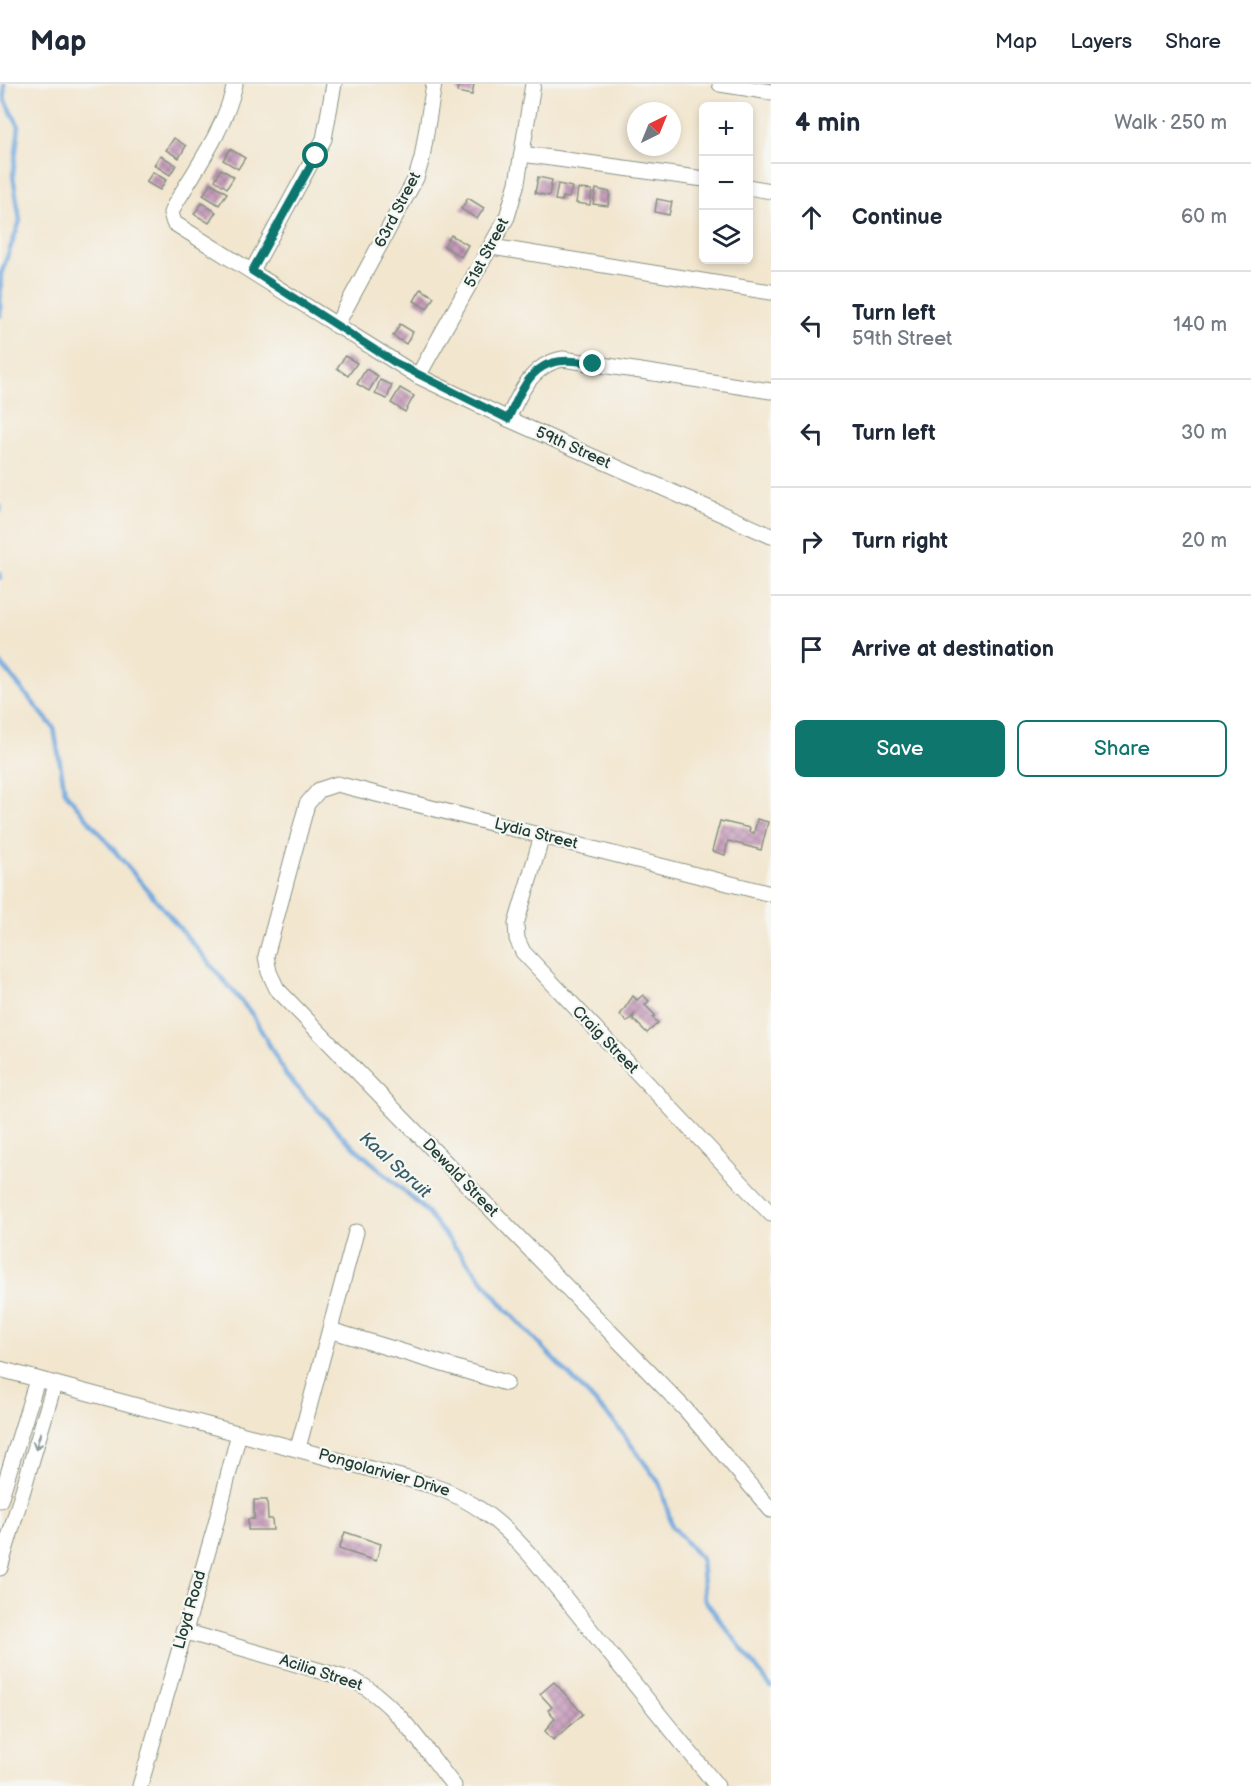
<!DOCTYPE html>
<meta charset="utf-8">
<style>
body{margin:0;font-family:"Balsamiq Sans",sans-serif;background:#f2f2f3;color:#1f2937}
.controls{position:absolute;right:18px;top:18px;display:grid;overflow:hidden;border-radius:9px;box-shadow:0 3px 9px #0003}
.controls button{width:54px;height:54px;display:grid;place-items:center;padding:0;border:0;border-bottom:2px solid #e0e1e3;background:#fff;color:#1f2937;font:30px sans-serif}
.compass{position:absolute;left:627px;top:18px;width:54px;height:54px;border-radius:50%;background:#fff;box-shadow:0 3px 9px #0003;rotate:43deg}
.stop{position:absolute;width:18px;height:18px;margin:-14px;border:4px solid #0f766e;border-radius:50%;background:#fff}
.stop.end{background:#0f766e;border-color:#fff;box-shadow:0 2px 6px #0008}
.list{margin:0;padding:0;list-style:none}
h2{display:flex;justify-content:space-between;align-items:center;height:78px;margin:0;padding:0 24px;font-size:26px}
h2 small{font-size:20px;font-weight:400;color:#747a83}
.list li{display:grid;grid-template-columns:39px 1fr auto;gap:18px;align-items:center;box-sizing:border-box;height:108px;padding:0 24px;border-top:2px solid #e0e1e3}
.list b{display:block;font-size:22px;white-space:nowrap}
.list p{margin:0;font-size:20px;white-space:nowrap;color:#747a83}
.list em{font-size:20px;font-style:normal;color:#747a83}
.actions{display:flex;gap:12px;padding:18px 24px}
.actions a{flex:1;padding:14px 0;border:2px solid #0f766e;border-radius:9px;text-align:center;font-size:21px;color:#0f766e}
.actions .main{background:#0f766e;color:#fff}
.icon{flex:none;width:33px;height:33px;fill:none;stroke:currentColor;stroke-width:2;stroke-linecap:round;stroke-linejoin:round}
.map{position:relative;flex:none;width:771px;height:1702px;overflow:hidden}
header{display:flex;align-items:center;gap:36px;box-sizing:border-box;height:84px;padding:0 30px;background:#fff;border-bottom:2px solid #e0e1e3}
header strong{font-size:28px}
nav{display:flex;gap:33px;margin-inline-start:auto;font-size:21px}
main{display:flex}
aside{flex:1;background:#fff}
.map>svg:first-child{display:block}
</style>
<header>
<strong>Map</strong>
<nav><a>Map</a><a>Layers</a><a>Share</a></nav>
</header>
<main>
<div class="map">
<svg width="771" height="1702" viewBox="0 0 771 1702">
<defs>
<pattern id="building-cross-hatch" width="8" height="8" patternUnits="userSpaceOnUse" patternTransform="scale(1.5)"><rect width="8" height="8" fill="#c599b9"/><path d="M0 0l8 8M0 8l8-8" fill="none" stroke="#9f7e97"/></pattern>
</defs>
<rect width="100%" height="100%" fill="#f6f6f2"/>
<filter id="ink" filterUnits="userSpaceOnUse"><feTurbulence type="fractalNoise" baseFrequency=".0167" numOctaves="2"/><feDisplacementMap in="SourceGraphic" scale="12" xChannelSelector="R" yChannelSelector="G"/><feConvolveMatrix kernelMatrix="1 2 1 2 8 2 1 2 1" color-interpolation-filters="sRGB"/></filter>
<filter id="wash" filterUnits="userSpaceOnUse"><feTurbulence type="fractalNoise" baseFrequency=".008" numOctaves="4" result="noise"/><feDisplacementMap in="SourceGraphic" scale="24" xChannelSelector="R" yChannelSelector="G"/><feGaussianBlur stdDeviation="1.35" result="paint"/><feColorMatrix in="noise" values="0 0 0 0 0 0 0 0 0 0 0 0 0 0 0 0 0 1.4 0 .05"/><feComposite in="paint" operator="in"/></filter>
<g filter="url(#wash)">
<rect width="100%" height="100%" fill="#f2e6cf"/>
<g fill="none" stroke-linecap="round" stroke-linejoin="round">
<g stroke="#6ea7dd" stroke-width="4.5">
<polyline points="0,232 1,190 20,137 13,91 19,42 5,17 4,0"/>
<polyline points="0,422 0,427"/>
<polyline points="0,490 0,494"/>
<polyline points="0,579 54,644 65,708 252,930 286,991 345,1055 423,1124 506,1225 615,1339 660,1400 672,1442 701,1475 704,1515 771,1603"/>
</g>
</g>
<g id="blocks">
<g fill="url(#building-cross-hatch)">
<polygon points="458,0 474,0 472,11 457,8"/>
<polygon points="174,54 186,62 179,74 166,66"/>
<polygon points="230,65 245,74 238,85 223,76"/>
<polygon points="160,71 176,81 170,91 154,81"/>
<polygon points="221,85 234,93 227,104 215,96"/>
<polygon points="153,88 166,96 160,106 146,98"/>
<polygon points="538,93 552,96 549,112 535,109"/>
<polygon points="211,99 227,109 219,121 203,111"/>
<polygon points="558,100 572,103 569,114 563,113 562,117 555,116"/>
<polygon points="578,105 592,106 590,121 576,119"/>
<polygon points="596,105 610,108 608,122 593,120"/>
<polygon points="468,114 484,124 477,135 461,125"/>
<polygon points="657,115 672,118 669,131 655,128"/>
<polygon points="202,119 216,128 209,139 194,130"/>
<polygon points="451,151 468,161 461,173 444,162"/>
<polygon points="421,205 434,213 427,225 414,217"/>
<polygon points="400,240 413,248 406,260 393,252"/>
<polygon points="345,272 357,279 348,292 337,284"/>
<polygon points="366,285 378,292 369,307 357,300"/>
<polygon points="380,296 392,301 387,315 375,310"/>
<polygon points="400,304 414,312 405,328 391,319"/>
<polygon points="757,735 768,738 761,766 728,757 725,771 712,767 720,737 750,744 749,748 754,749"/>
<polygon points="643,911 649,917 645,921 655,931 653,934 658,939 647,949 633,935 634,931 627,938 620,931 633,912 637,916"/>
<polygon points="254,1416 267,1416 268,1435 272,1435 273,1446 248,1446 248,1435 254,1435"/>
<polygon points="345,1448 381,1460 376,1477 339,1465"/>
<polygon points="554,1598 583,1630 553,1656 545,1647 555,1634 548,1626 552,1623 540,1610"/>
</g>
</g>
</g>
<g filter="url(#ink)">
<use href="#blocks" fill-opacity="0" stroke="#889282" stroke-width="1.5"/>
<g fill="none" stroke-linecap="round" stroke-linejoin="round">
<defs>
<g id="minor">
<path d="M 235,0 C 225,45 197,83 174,122 L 171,129 L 174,139 L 418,292 L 508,335 L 771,452"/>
<polyline points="720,0 771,8"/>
<polyline points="522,70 704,95"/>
<polyline points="748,103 771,107"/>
<polyline points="492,163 771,208"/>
<polyline points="252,187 324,55 334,0"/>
<polyline points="336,242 416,94 422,74 434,0"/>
<polyline points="418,292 507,133 517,99 533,0"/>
<path d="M 508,335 C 519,310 532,280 563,275 L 771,307"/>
<polyline points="542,752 516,840 517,855 523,868 771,1130"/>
<polyline points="771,810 337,700 319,706 307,720 266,872 269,888 277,905 686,1326 771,1426"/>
<polyline points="330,1246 506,1299"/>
<path d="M 0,1285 L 430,1401 C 473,1415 502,1439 531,1472 L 717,1702"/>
<polyline points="298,1364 356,1148"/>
<polyline points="0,1416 37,1296"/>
<polyline points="0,1484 54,1301"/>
<path d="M 183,1547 L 355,1597 C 397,1619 425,1666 454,1702"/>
<polyline points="140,1702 215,1443 239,1349"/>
</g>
</defs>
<use href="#minor" stroke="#889282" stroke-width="17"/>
<use href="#minor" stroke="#fff" stroke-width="15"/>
</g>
<defs><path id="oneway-shaft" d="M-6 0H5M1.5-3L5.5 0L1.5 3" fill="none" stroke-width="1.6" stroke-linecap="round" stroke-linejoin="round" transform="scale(1.5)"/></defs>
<use stroke="#8f9e9a" href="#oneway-shaft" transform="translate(38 1357) rotate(106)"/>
</g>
<g fill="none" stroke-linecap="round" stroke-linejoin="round" filter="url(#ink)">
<path stroke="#0f766e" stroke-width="8" d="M 316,72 L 252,187 L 394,278 L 508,335 C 528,290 539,268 593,280"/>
</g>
<g text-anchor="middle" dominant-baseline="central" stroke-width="4.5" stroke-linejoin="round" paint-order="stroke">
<g font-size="16" fill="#1f3d34" stroke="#f6f6f2">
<text transform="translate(398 126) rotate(-63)">63rd Street</text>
<text transform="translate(487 169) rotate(-62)">51st Street</text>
<text transform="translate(573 364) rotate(24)">59th Street</text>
<text transform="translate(536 750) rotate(14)">Lydia Street</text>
<text transform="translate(605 956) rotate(46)">Craig Street</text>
<text transform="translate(460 1094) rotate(46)">Dewald Street</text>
<text transform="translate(384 1389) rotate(16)">Pongolarivier Drive</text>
<text transform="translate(190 1526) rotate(-74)">Lloyd Road</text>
<text transform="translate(321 1589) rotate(18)">Acilia Street</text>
</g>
<g font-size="18" font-style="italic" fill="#375d67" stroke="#f6f6f2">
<text transform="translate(395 1081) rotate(42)">Kaal Spruit</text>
</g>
</g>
</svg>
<div class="controls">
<button>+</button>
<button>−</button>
<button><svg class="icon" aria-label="layers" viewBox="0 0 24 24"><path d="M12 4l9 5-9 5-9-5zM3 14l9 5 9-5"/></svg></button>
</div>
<svg class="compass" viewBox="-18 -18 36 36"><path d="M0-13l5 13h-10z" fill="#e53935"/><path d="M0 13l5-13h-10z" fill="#747a83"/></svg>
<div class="stop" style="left:316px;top:72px"></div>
<div class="stop end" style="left:593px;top:280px"></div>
</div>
<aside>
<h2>4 min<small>Walk · 250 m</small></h2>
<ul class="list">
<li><svg class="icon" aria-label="ahead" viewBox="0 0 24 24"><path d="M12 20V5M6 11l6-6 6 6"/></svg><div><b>Continue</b></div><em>60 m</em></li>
<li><svg class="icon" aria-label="left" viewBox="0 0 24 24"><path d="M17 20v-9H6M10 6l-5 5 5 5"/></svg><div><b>Turn left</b><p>59th Street</p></div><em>140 m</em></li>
<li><svg class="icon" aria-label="left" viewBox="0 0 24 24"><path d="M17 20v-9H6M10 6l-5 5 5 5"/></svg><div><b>Turn left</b></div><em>30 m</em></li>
<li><svg class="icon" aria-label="right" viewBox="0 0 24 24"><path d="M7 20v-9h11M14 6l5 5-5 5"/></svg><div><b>Turn right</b></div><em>20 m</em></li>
<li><svg class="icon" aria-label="arrive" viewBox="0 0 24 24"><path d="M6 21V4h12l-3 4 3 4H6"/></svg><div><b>Arrive at destination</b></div></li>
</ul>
<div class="actions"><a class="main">Save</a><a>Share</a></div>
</aside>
</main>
